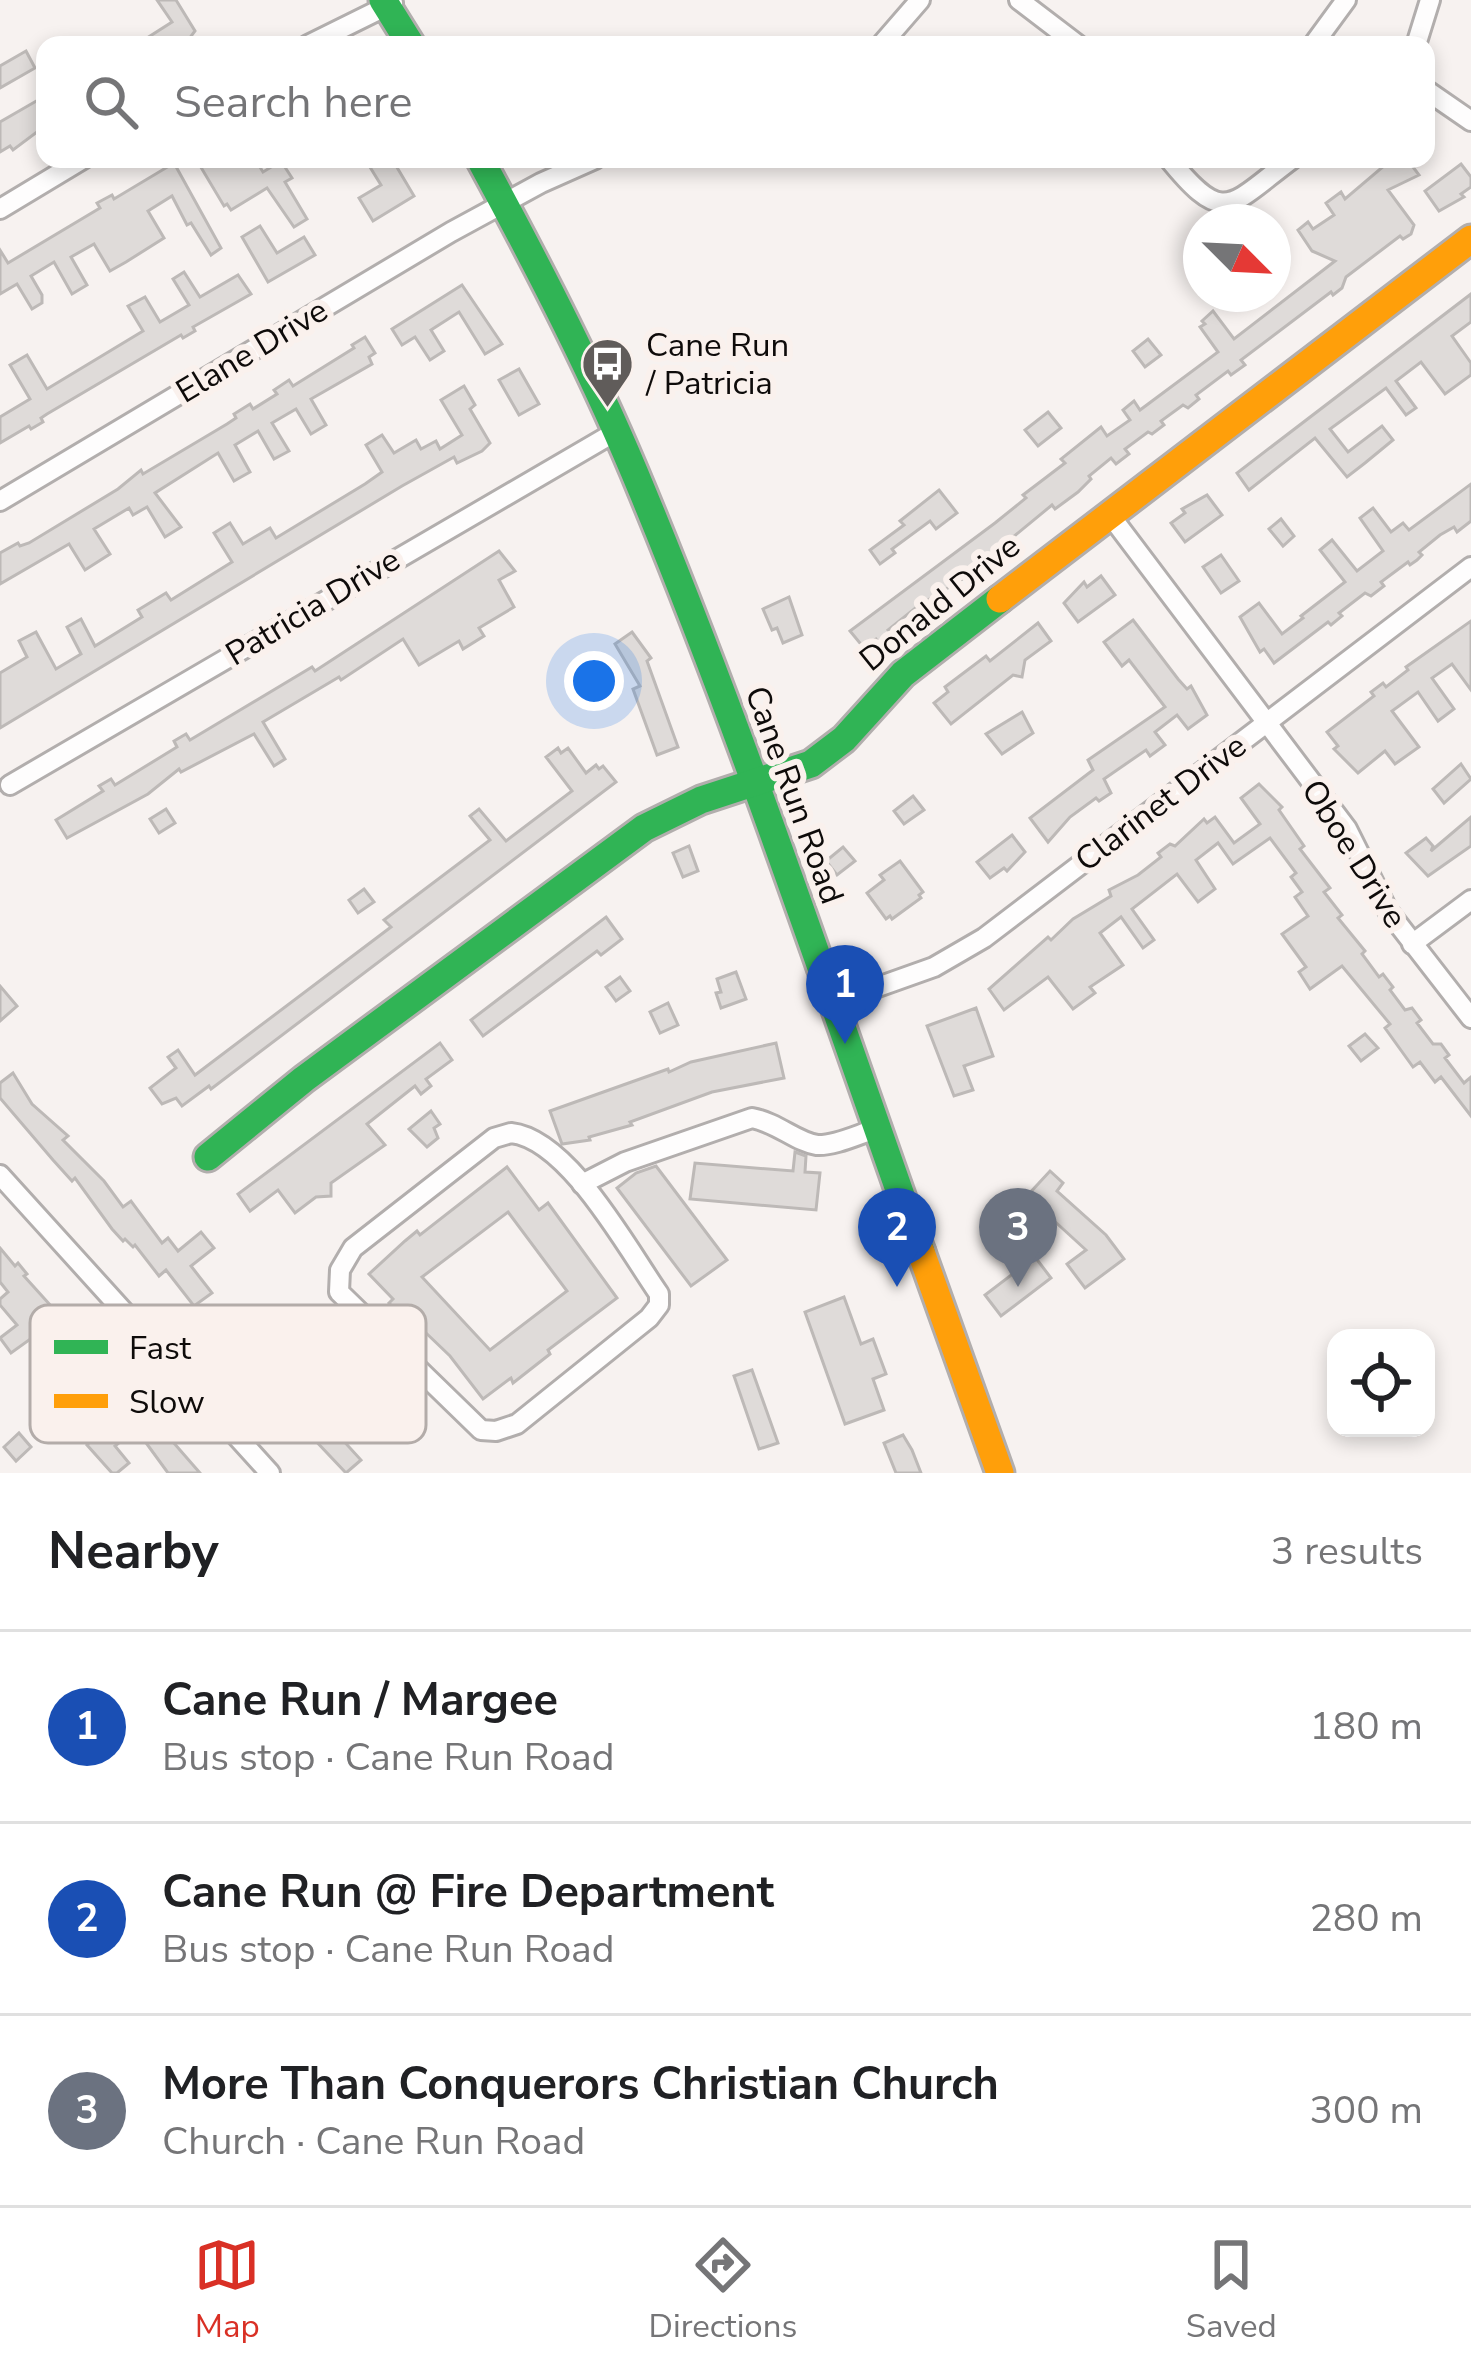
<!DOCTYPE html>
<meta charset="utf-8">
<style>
body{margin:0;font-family:"Nunito Sans",sans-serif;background:#f2f2f2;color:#202124}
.controls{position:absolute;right:36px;bottom:36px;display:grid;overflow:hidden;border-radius:24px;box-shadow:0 6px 18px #0003}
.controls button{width:108px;height:108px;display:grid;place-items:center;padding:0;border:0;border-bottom:3px solid #e0e0e0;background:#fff;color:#202124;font:60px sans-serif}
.compass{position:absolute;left:1183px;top:204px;width:108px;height:108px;border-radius:50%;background:#fff;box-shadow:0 6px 18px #0003;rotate:114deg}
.you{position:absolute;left:594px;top:681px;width:42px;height:42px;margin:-30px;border:9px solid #fff;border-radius:50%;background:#1a73e8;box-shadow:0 0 0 18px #1a73e833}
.badge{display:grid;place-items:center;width:78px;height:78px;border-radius:50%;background:#d93025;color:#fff;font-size:39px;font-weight:700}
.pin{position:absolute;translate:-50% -99px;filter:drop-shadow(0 3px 6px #0008)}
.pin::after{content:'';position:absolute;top:63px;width:42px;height:36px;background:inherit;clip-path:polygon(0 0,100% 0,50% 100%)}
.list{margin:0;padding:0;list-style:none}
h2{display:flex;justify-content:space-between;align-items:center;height:156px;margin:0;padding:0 48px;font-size:51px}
h2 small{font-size:39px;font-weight:400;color:#757577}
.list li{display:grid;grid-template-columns:78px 1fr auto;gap:36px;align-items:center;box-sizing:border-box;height:192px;padding:0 48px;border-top:3px solid #e0e0e0}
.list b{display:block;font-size:45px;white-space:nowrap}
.list p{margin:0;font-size:39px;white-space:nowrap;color:#757577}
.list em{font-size:39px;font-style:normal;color:#757577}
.icon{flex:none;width:66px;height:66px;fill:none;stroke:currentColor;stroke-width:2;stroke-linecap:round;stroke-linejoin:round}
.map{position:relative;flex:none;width:1471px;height:1473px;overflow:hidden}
.search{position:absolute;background:#fff;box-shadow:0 6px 18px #0003;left:36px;right:36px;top:36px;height:132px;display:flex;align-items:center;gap:30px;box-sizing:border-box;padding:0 42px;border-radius:24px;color:#757577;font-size:45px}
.sheet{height:732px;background:#fff}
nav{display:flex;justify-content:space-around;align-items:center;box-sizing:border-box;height:168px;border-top:3px solid #e0e0e0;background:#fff;font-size:33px;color:#757577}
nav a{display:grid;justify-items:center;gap:6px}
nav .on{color:#d93025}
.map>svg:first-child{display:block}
</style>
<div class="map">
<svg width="1471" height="1473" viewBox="0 0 1471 1473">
<rect width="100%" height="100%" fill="#f7f2f0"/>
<g fill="#dfdbd9" stroke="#bdb9b7" stroke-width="3" fill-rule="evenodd">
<polygon points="157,0 176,0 195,31 189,39 180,45 136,45 172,22"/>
<polygon points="26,51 35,68 0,88 0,66"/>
<polygon points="45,96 45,126 13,150 10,146 0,152 0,122"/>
<polygon points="196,159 255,159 263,172 281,161 292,178 285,182 307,219 294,227 267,188 231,210 227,204 224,206"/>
<polygon points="365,159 392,159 414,196 373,221 359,198 381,185"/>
<polygon points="1392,159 1407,159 1419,175 1388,190 1414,225 1411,234 1403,239 1400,236 1346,277 1342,288 1333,295 1331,292 1241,360 1245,365 1231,375 1228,371 1196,395 1199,399 1188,408 1183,405 1161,421 1164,425 1152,434 1148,432 1125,449 1129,454 1116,464 1111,458 1089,476 1091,479 1078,492 1055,509 1052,505 961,580 918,606 888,630 891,634 879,643 876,639 864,648 850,631 995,523 1026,498 1023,495 1065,463 1061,459 1101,427 1107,436 1130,420 1123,410 1134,401 1140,410 1218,352 1200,327 1205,324 1202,321 1213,311 1234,339 1335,261 1312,251 1298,230 1308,222 1313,229 1334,215 1326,203 1341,192 1345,199"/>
<polygon points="174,163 221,248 211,255 191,223 187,225 172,196 148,211 164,238 126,262 110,271 94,244 71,257 87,285 72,294 54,262 31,276 42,295 42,303 32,309 17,284 0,294 0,250 8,263 100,208 97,203 112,195 114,199"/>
<polygon points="1461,164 1471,177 1471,187 1461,194 1464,197 1439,211 1425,191"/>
<polygon points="260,226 277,253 304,237 315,255 268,282 242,237"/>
<polygon points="184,272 200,297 238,275 251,294 193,327 195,331 183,338 181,335 47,414 41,418 43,422 31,429 29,426 0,443 0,417 30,399 10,365 27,355 47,389 143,331 128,306 145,297 160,322 189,305 173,279"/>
<polygon points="462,285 502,344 485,354 459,312 431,330 444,351 430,360 415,337 402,345 392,329"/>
<polygon points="1471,294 1471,322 1452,336 1471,363 1471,375 1445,394 1421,362 1396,381 1416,408 1406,415 1386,388 1330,429 1348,452 1382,426 1393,440 1365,463 1347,477 1315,438 1249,490 1237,473"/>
<polygon points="365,337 375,353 369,357 372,364 311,399 326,425 311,434 296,409 272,423 289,451 274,459 258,431 235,445 250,472 234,481 218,453 155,493 181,527 165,537 147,507 133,515 129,508 94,529 110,554 85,570 69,544 0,584 0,553 18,543 20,546 29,543 118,489 141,470 143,474 227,424 236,418 234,414 250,404 253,409 277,394 274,390 289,380 293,386 354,348 352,345"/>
<polygon points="1148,339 1161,355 1145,367 1133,351"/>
<polygon points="519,369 539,404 519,415 499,380"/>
<polygon points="464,386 475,405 470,409 490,443 482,451 457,463 454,457 402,486 0,728 0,673 27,657 19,641 36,632 56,669 81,654 67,627 81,619 95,646 142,617 138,610 166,593 171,600 232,562 214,533 230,523 243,544 270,528 276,538 365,484 382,472 366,445 382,435 394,453 416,440 421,449 436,441 440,449 462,435 441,400"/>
<polygon points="1048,412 1061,428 1038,446 1025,430"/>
<polygon points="1471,484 1471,521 1457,532 1454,527 1440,535 1419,552 1422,555 1417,560 1410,565 1408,562 1381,582 1384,586 1371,596 1365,593 1339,613 1342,616 1331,625 1328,622 1274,663 1264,649 1260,652 1240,617 1259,603 1282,634 1303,618 1301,616 1345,582 1320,550 1332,540 1357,571 1383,551 1360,518 1373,508 1391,532 1403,523 1409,530"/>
<polygon points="939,490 957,513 936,529 930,521 892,549 895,553 880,564 870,550 904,525 900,521"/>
<polygon points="1207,495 1222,515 1185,542 1171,523 1185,513 1182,509"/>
<polygon points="1281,519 1294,536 1283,546 1269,529"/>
<polygon points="499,551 515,571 499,580 514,607 479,628 484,636 463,649 459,641 419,665 403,639 341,680 339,677 263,722 285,759 274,766 254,734 181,772 179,769 148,794 67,838 56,820 103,791 99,786 111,779 115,785 177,747 174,741 186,734 190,740 312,667 315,671"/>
<polygon points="1221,555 1239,581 1221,593 1203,567"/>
<polygon points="1101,576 1115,595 1078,622 1064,603 1084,582 1087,587"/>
<polygon points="789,597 802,635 783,643 777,628 772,630 763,609"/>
<polygon points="1133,620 1178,679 1187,689 1191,686 1207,715 1188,729 1177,715 1155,732 1165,745 1150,756 1146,750 1104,779 1111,793 1099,801 1096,798 1070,817 1048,842 1030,818 1093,770 1088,760 1165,707 1129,660 1122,666 1104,642"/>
<polygon points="1471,621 1471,690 1452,664 1432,678 1454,709 1438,721 1418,692 1392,711 1419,747 1395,764 1385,751 1358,773 1334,749 1338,746 1327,732 1374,696 1371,692 1383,683 1386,687 1408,670 1406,667"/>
<polygon points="1038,623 1051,641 1025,660 1022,677 1013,675 951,724 934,703 948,692 945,687 986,656 990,661"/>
<polygon points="632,632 651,658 647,661 678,747 657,755 633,689 640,686 615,644"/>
<polygon points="1022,712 1033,733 1002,754 986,734"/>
<polygon points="558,748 561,753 568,748 586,773 596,765 599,769 603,766 616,782 211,1089 209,1086 182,1106 176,1098 162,1104 150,1088 176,1068 168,1057 178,1050 195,1075 391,927 384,920 490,840 470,816 479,809 506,841 572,791 546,757"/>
<polygon points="1461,764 1471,779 1444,803 1433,789"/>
<polygon points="1259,784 1282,807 1279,810 1304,846 1300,849 1330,888 1324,892 1342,915 1338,918 1365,951 1362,954 1379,977 1383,974 1393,987 1390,990 1405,1010 1412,1008 1421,1020 1417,1023 1433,1044 1441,1044 1449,1055 1445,1058 1464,1083 1471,1077 1471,1116 1441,1077 1435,1082 1420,1062 1413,1067 1385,1028 1390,1024 1342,966 1310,989 1299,972 1306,967 1282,934 1308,916 1295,897 1302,892 1291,877 1296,873 1270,838 1233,864 1218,843 1196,860 1215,889 1198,902 1177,874 1132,909 1154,940 1143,948 1121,917 1100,933 1123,965 1090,987 1095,993 1073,1009 1048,977 1004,1010 989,989 1048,937 1051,940 1073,919 1111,896 1109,890 1138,875 1161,857 1158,853 1170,844 1175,846 1204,819 1207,823 1215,817 1234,843 1260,824 1241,798"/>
<polygon points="913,796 924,810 904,824 894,811"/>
<polygon points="166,809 175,823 159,833 150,819"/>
<polygon points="1471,817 1471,846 1428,876 1406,853 1426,838 1433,846 1431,851"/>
<polygon points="1012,835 1025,852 1007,871 1004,868 990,878 977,862"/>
<polygon points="689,846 698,871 683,877 673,853"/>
<polygon points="843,847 855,861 837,875 826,861"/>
<polygon points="900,861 923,892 919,895 921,898 892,919 890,916 886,919 867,893 884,880 880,875"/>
<polygon points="364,889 374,902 358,913 349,900"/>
<polygon points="606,917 622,939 601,955 597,951 483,1036 471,1020"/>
<polygon points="736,972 746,999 721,1008 716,993 721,992 717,979"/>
<polygon points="620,977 630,991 616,1001 606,987"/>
<polygon points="0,986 17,1006 0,1021"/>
<polygon points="668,1003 678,1025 660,1033 650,1012"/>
<polygon points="976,1008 993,1056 964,1066 973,1090 954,1096 927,1026"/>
<polygon points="1365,1034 1378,1048 1361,1061 1349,1046"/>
<polygon points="440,1043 452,1060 426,1079 431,1086 421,1094 415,1086 367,1124 385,1145 331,1183 331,1196 316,1197 295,1213 278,1190 250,1211 238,1194"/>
<polygon points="776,1043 784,1078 712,1092 630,1122 632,1125 589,1137 590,1140 562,1144 550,1111 668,1069 669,1072 691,1062"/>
<polygon points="13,1073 32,1104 68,1136 63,1140 104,1181 123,1207 131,1201 162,1243 168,1238 178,1251 201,1232 214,1248 191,1266 212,1293 194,1306 166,1270 159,1276 135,1245 133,1247 125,1239 123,1241 112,1229 75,1178 72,1181 53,1160 0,1098 0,1083"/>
<polygon points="431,1111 440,1124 434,1128 438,1138 427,1147 409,1129"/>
<polygon points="795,1152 806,1156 805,1172 820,1173 816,1210 690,1199 695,1163 793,1171"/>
<polygon points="656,1166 727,1260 691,1286 617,1188 636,1173"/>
<path d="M 507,1167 L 539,1210 L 548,1203 L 617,1298 L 548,1350 L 550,1354 L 513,1383 L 511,1378 L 483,1399 L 450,1356 L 425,1332 L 421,1336 L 389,1303 L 393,1299 L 369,1274 L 405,1241 L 417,1231 L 420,1235 ZM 508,1212 L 567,1291 L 490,1350 L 422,1277 Z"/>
<polygon points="1050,1171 1063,1183 1057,1191 1106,1235 1124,1259 1085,1288 1067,1264 1086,1250 1027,1196"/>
<polygon points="0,1248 15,1266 18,1263 27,1274 24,1276 61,1317 11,1353 0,1338 17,1325 0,1305 0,1299 8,1292 0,1282"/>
<polygon points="1035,1257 1051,1278 1001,1316 985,1295"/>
<polygon points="844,1297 861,1344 873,1339 886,1374 873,1379 884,1410 845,1424 805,1312"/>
<polygon points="78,1328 86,1337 83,1341 88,1348 163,1422 170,1431 166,1434 200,1473 168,1473 136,1429 115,1446 129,1463 117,1473 112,1473 87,1445 119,1414 72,1363 61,1372 46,1356"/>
<polygon points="277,1368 361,1460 346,1473 261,1383"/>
<polygon points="752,1370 778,1443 759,1449 734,1376"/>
<polygon points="19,1433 31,1447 16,1461 4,1447"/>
<polygon points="903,1435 912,1450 921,1473 896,1473 884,1443"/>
</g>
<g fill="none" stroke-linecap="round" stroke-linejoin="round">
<defs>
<g id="street">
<polyline points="1019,0 1078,45"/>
<polyline points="308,45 393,3"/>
<polyline points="881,45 920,0"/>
<polyline points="1313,45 1346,0"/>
<polyline points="1416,45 1430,0"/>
<polyline points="1426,90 1471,121"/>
<path d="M 1169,159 C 1225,228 1230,205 1292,159"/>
<polyline points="0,209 83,159"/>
<polyline points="0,501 451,232 541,183 595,159"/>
<polyline points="1110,515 1347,829 1388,911 1471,1018"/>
<polyline points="10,785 617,431"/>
<polyline points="1412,944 1471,900"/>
<polyline points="830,1004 934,967 984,938 1471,567"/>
<path d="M 511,1133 C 568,1139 627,1248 659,1294 L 659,1305 L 649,1318 L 517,1424 L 496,1431 L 481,1430 L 339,1292 L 340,1270 L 353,1248 L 494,1138 Z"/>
<polyline points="0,1175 270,1473"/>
<path d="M 582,1184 L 625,1162 L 752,1118 C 778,1123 796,1142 817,1145 C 835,1146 859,1134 876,1129"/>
</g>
<g id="fast">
<polyline points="383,0 411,45"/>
<path d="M 480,159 C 539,268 596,378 643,493 C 746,742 831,999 921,1252"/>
<polyline points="208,1157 304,1079 644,828 701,800 811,764 844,739 903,674 1000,599"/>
</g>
<g id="slow">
<polyline points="1000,599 1471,239"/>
<polyline points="921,1252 1000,1473"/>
</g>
</defs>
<use href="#street" stroke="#b2aead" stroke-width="24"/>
<use href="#fast" stroke="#b2aead" stroke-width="33"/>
<use href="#slow" stroke="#b2aead" stroke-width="33"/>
<use href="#street" stroke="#fefdfd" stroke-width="18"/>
<use href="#fast" stroke="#30b455" stroke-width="27"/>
<use href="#slow" stroke="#ff9f0a" stroke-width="27"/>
</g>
<defs>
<symbol id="bus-pin" viewBox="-11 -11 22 30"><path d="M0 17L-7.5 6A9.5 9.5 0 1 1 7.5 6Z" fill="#605c5a" stroke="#faf1ed"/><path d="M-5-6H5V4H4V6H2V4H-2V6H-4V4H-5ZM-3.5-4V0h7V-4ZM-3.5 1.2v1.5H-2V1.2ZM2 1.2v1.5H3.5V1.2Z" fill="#fff"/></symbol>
</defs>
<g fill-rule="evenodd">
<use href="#bus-pin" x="578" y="334" width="59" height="81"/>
</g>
<g text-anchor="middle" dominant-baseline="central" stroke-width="12" stroke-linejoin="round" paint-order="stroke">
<g font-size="33" fill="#0e0b0a" stroke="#faf1ed" text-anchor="start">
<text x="646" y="345">Cane Run<tspan x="646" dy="38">/ Patricia</tspan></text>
</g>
<g font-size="33" fill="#0e0b0a" stroke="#faf1ed">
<text transform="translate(252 351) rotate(-31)">Elane Drive</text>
<text transform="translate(940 603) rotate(-39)">Donald Drive</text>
<text transform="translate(313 607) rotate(-31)">Patricia Drive</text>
<text transform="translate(794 795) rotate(70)">Cane Run Road</text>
<text transform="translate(1161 803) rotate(-37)">Clarinet Drive</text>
<text transform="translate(1354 854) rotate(58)">Oboe Drive</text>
</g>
</g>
<rect x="30" y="1305" width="396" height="138" rx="18" fill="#faf1ed" stroke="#b3aca9" stroke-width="3"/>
<rect x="54" y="1340" width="54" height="14" fill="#30b455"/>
<rect x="54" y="1394" width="54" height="14" fill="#ff9f0a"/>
<g font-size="33" fill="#0e0b0a">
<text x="129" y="1359">Fast</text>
<text x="129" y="1413">Slow</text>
</g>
</svg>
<div class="controls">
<button><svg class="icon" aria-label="locate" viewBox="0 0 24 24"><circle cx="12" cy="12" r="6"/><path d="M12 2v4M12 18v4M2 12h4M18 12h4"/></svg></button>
</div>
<svg class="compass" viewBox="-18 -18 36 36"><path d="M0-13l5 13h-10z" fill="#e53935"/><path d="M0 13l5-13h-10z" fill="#757577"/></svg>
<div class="you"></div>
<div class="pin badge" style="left:845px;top:1044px;background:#1a4fb4">1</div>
<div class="pin badge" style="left:897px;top:1287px;background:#1a4fb4">2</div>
<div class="pin badge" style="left:1018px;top:1287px;background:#6b7280">3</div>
<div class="search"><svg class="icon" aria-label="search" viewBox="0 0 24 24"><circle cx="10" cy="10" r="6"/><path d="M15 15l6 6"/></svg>Search here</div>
</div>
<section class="sheet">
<h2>Nearby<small>3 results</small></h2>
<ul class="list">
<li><span class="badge" style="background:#1a4fb4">1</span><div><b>Cane Run / Margee</b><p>Bus stop · Cane Run Road</p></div><em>180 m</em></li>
<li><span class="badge" style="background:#1a4fb4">2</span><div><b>Cane Run @ Fire Department</b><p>Bus stop · Cane Run Road</p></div><em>280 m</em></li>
<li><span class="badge" style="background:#6b7280">3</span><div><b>More Than Conquerors Christian Church</b><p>Church · Cane Run Road</p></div><em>300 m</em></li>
</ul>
</section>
<nav>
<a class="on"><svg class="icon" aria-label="map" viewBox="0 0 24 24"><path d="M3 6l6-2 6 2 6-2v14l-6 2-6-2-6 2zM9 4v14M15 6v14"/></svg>Map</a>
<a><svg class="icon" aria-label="directions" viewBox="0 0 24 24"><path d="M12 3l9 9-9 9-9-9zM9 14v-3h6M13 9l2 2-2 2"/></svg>Directions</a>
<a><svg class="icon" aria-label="saved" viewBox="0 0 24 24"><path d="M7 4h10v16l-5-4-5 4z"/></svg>Saved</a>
</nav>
